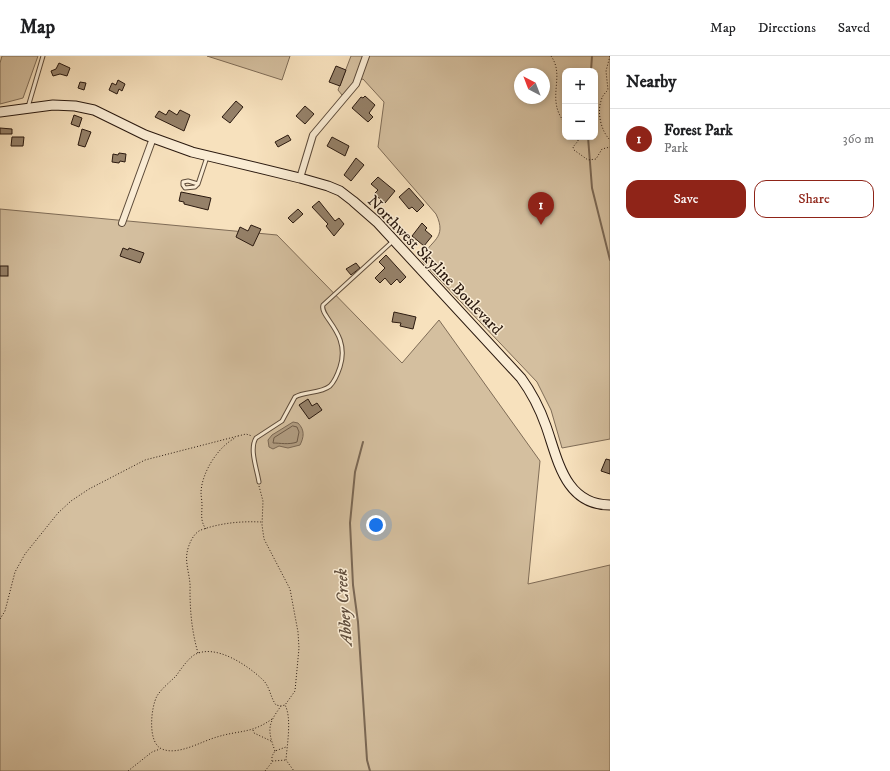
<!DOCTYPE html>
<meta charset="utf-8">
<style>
body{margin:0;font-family:"IM FELL DW Pica",serif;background:#f2f2f2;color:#202124}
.controls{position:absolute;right:12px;top:12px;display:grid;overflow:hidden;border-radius:8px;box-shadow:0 2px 6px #0003}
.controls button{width:36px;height:36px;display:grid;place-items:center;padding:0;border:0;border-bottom:1px solid #e0e0e0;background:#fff;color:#202124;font:20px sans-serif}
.compass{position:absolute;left:514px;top:12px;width:36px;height:36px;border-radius:50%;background:#fff;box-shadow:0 2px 6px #0003;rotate:318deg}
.you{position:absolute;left:376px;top:469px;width:14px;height:14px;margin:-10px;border:3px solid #fff;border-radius:50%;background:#1a73e8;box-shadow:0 0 0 6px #1a73e833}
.badge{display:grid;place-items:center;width:26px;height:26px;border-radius:50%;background:#8f2418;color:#fff;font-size:13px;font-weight:700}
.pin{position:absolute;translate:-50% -33px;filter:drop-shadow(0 1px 2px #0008)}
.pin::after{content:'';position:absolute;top:21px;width:14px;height:12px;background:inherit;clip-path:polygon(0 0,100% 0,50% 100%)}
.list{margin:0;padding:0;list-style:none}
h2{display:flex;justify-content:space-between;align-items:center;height:52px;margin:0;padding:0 16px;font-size:17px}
h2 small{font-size:13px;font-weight:400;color:#757577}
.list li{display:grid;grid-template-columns:26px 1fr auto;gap:12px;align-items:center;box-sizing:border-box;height:60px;padding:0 16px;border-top:1px solid #e0e0e0}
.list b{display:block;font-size:15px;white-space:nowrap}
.list p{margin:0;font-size:13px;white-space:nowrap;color:#757577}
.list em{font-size:13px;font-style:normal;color:#757577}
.actions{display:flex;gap:8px;padding:12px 16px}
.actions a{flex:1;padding:9px 0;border:1px solid #8f2418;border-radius:12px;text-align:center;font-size:14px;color:#8f2418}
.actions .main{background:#8f2418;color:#fff}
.map{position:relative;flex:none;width:610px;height:715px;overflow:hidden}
header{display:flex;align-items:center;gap:24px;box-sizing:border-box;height:56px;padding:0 20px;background:#fff;border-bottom:1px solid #e0e0e0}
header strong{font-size:19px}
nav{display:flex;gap:22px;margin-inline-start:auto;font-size:14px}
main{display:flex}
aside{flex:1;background:#fff}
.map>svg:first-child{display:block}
</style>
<header>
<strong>Map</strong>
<nav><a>Map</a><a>Directions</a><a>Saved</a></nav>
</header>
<main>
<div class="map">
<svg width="610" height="715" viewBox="0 0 610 715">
<rect width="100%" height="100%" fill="#f7e1bd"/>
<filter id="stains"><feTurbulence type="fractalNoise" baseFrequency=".005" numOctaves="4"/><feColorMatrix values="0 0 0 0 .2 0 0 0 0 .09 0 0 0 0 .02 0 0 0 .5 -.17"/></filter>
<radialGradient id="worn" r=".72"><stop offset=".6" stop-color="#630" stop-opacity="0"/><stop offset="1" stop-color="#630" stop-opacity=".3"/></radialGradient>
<g fill="#d4bf9f" stroke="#7f6c57" fill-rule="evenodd">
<polygon points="2,0 38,0 23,42 0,48 0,7"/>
<polygon points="207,0 290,0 282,24"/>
<path d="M 351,0 L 610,0 L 610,383 L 562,392 L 551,354 L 537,326 L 423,206 L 421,203 C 430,184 448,183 436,158 L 378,91 L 384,46 L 363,23 L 355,25 L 345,37 L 342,39 L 338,34 ZM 565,15 L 595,15 L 595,81 L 565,81 ZM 520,18 L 544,18 L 544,42 L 520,42 Z"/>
<polygon points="0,153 277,179 402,307 439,264 540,405 528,528 610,509 610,715 0,715"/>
</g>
<path fill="#b19d82" stroke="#7b6854" d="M 293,366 L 298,367 C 305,374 304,381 300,389 L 288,392 L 279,390 L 273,393 L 269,391 L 268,384 L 272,379 Z"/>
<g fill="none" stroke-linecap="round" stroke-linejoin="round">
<path stroke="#6e5b48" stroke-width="1" d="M 293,370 L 297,371 L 299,376 L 297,386 C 289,389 280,387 273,387 L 274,382 Z"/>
<g stroke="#7b6854" stroke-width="2">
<polyline points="591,15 592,0"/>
<polyline points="588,81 592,132 610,204"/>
<polyline points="363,386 355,416 350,467 353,529 358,566 367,704 370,715"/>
</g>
</g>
<g fill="#958169" stroke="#2a190f">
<polygon points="59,7 70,12 67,20 60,18 53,20 51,15 56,13"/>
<polygon points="336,10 346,14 340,30 329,26"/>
<polygon points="118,24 125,28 122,35 119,33 117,38 109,34 112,27 116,29"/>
<polygon points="80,26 86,27 84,34 78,32"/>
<polygon points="365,40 375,49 369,57 373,61 368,66 352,52 361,41 363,42"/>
<polygon points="236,45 243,51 230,67 222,61"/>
<polygon points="305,50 314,58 305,68 296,60"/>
<polygon points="169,54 177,59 180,54 190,59 184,75 155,61 159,55 166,59"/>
<polygon points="74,59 82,62 79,71 71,68"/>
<polygon points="0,72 12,73 12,78 0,78"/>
<polygon points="82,73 91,76 85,91 78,89"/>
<polygon points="288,79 291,84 278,91 275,86"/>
<polygon points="12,81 24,81 23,90 11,90"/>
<polygon points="332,81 349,90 345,100 327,90"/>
<polygon points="119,97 126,98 125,106 120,105 119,107 112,106 113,98 118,99"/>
<polygon points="356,102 364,109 351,125 344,119"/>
<polygon points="378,121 395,135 385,147 374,138 378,134 371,128"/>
<polygon points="409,132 424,149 417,156 412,151 409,153 399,141"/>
<polygon points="181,136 211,142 208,154 184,148 184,146 179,145"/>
<polygon points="319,145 335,165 339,162 344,168 334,180 326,170 328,168 312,151"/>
<polygon points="298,153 303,158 293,167 288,162"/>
<polygon points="422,167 427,172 425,174 432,180 424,190 412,180"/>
<polygon points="251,169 261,173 253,190 236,181 240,171 248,175"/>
<polygon points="123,192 128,194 129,192 144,197 140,207 120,200"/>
<polygon points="386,199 406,221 400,227 397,223 391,229 385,222 380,227 375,222 385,212 379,206"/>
<polygon points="356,207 360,212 351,219 346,213"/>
<rect x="0" y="210" width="8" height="10"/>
<polygon points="394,256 416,261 413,273 400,270 401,267 392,266"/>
<polygon points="308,343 312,350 317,347 322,354 309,363 299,349"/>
<polygon points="606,403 610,404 610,418 601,415"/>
</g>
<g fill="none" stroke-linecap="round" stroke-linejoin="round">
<defs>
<g id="lane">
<polyline points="28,51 43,0"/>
<polyline points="198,128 188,125 183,126 183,129 185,132 195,131 198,128 207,101"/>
<path d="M 259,426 C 257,413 249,393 256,382 L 282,365 L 295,341 C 305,335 320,338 330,330 C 335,325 338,317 340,311 C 351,277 319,261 323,249 L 393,185"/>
</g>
<g id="street">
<polyline points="300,122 313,79 356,28 366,0"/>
<polyline points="122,167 153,82"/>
</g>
<path id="secondary" d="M 0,56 L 53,49 L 75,50 L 94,54 L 145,79 L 192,96 L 300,122 L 328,130 L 340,135 L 353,145 L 377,166 L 521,322 C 532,337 540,353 546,370 C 558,404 565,449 610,449"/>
</defs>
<use href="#lane" stroke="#5d4b3a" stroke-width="5"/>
<use href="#street" stroke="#5d4b3a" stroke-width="8"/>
<use href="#secondary" stroke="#2a190f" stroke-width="11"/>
<g stroke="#2a190f" stroke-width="1" stroke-dasharray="1 2" stroke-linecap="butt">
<path d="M 551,0 C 566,21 545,43 565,67"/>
<path d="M 610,0 L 606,15 L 608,34 C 605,37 602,40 601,45 C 597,57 601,75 610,84"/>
<polyline points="578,81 578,85 573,91 574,94 588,104 596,103 602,93 610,91"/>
<polyline points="238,380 246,378 252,380"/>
<path d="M 259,430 L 263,445 L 262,469 L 264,483 L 290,533 L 298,576 L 299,592 L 295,635 L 285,649 C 292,662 287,689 286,704 L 294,715"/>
<path d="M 206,473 C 200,465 202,458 202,449 C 202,445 201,440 201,436 C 202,416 218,391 235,382"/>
<polyline points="0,563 5,555 15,516 25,498 58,457 71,445 89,433 145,404 238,380"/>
<path d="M 198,597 C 192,576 190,556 190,534 C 191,522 185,509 187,497 C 188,490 193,477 201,474 C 220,467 241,465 261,466"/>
<path d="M 272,663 C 251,678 239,674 217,681 C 202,685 178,700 162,693 C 147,687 151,651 157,640 C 162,632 170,626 176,620 C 181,613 187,604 194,599 C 215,587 247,609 262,623 C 270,630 270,641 276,649 L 281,650"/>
<polyline points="253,674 254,677 271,685"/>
<path d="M 275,695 C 267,673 268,668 281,650 L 285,649"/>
<polyline points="272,705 272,700 275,695 286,691"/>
<polyline points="128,715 152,696 160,693"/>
<polyline points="265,715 273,705 286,704"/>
</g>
<use href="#lane" stroke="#faecd4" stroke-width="3"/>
<use href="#street" stroke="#faecd4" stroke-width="6"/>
<use href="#secondary" stroke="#faecd4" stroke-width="9"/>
</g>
<g text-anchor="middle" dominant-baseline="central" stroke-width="3" stroke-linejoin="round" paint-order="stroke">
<g font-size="16" fill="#2a190f" stroke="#faecd4">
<text transform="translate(435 209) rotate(46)">Northwest Skyline Boulevard</text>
</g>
<g font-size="17" font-style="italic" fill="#604e3d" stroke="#faecd4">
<text transform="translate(344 551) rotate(-94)">Abbey Creek</text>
</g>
</g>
<rect width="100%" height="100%" filter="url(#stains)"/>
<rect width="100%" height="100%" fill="url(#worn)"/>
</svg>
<div class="controls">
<button>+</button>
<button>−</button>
</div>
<svg class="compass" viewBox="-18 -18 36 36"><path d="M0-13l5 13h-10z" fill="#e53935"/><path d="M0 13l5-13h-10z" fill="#757577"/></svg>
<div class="you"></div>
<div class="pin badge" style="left:541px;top:169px">1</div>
</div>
<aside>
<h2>Nearby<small></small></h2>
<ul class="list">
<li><span class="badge">1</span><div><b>Forest Park</b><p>Park</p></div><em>360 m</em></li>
</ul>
<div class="actions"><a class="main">Save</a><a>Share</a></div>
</aside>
</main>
